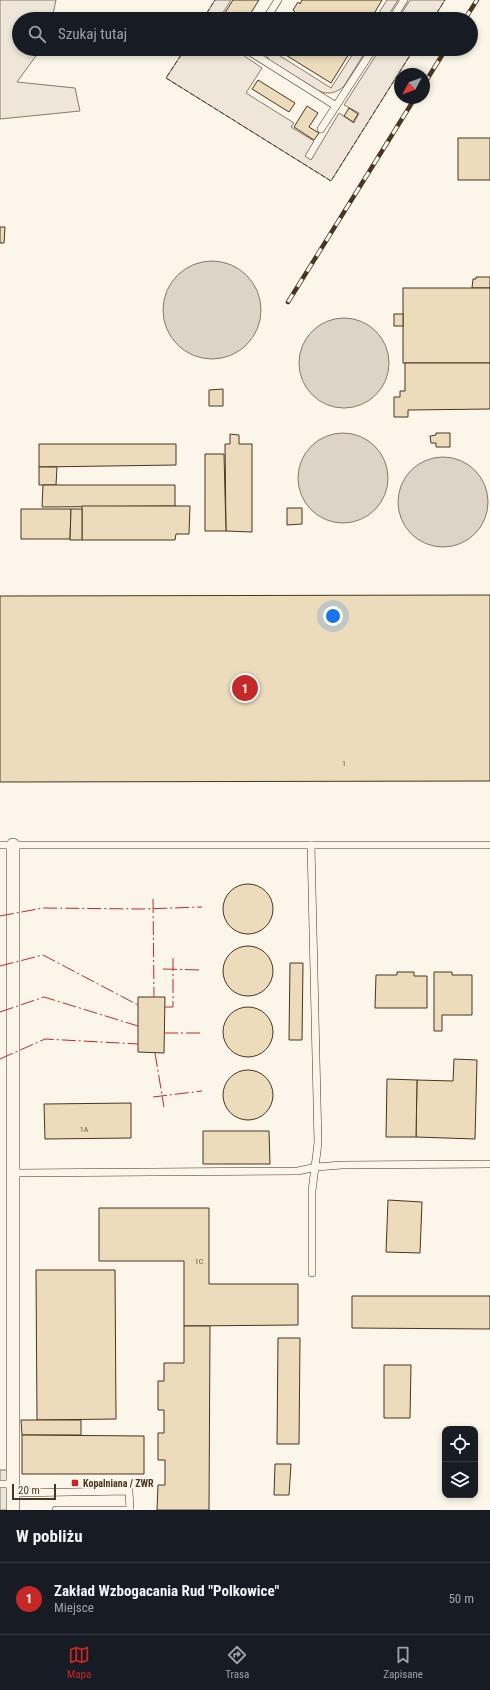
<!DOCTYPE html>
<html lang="pl">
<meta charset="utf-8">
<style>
body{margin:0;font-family:"Roboto Condensed",sans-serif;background:#242831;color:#f1f3f6}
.controls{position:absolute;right:12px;bottom:12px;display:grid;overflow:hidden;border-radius:8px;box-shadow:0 2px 6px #0003}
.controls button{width:36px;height:36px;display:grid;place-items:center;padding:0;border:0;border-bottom:1px solid #363941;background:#171b24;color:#f1f3f6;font:20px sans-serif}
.compass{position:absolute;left:394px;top:68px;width:36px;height:36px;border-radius:50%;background:#171b24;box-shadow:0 2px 6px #0003;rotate:229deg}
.scale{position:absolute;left:12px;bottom:10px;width:44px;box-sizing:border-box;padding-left:4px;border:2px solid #4a3520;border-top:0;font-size:11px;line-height:14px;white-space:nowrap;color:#4a3520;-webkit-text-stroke:3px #fbf6e9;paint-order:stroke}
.you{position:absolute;left:333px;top:616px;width:14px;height:14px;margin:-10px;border:3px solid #fff;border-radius:50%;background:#1a73e8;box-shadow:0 0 0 6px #1a73e833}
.badge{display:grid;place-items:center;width:26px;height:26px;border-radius:50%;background:#c62828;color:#fff;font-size:13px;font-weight:700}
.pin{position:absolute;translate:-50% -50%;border:2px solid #fff;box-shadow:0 1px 4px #0006}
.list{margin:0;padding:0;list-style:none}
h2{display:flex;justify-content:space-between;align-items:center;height:52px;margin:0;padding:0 16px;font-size:17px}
h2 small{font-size:13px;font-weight:400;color:#9ea1a6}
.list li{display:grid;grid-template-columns:26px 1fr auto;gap:12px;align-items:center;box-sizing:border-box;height:72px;padding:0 16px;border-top:1px solid #363941}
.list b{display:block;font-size:15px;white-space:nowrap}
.list p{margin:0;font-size:13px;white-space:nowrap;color:#9ea1a6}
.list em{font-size:13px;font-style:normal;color:#9ea1a6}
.icon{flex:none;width:22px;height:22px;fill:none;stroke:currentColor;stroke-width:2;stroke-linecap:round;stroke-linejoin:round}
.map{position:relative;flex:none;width:490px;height:1510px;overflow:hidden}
.search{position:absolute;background:#171b24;box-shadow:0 2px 6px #0003;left:12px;right:12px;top:12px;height:44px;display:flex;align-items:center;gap:10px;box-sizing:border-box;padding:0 14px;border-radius:22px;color:#9ea1a6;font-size:15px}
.sheet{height:124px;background:#171b24}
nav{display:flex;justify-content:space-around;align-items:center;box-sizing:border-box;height:56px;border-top:1px solid #363941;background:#171b24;font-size:11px;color:#9ea1a6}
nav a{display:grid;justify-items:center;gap:2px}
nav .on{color:#c62828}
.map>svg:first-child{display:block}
</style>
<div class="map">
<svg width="490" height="1510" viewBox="0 0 490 1510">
<rect width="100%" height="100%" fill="#fbf6e9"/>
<g fill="#ede6d9" stroke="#887966">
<polygon points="0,0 56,0 52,19 19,19 19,49 41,49 17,82 75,88 80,111 0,119"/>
<polygon points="215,0 231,0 219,19 203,19"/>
<polygon points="387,0 398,0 386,19 375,19"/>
<polygon points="410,0 445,0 433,19 398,19"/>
<polygon points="185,49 223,49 228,52 229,50 238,56 240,53 262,68 246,93 294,123 291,127 314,141 305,156 311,160 339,113 354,123 359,113 344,105 380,49 414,49 331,181 166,78"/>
<path d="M 262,49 L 269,49 L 331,88 L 356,49 L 367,49 L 344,86 C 337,93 328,95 319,91 L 269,60 Z"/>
</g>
<rect fill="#ede7d9" stroke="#887966" x="0" y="1470" width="13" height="40"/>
<g fill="#dcd4c6" stroke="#887966">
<circle cx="212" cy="310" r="49"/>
<circle cx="344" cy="363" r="45"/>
<circle cx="343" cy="478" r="45"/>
<circle cx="443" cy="502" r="45"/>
</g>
<g fill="#ecdcbc" stroke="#4a3520">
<polygon points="233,0 259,0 247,19 221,19"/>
<polygon points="302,0 382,0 371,19 290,19 295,12 293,10 298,2 300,4"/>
<polygon points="276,49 352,49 331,83"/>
<polygon points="258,80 295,103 289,112 252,89"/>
<polygon points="307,106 318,113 309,127 319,133 314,140 294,127"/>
<polygon points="349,108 358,114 353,122 344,116"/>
<rect x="458" y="138" width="32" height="42"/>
<polygon points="0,227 5,227 4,243 0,243"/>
<polygon points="476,277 490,277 490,288 472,288 473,279 476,279"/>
<rect x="403" y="288" width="87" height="75"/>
<rect x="394" y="314" width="9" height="12"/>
<polygon points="405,363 490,363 490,409 408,410 408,417 394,417 394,397 400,397 400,391 405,391"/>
<polygon points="223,389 223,406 209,406 209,390"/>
<polygon points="436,433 450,433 450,447 436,447 436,443 431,443 430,436 436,435"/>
<polygon points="230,434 239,435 239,444 252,444 252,532 226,531 225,444 230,444"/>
<polygon points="39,444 176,444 176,465 39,467"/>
<polygon points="205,454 224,454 226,531 205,531"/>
<polygon points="39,467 57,467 56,485 39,485"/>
<polygon points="43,485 175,485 175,506 42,507"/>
<polygon points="82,506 190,506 189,534 176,534 175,540 82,540"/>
<polygon points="287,508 302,508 302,524 287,525"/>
<polygon points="21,509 71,509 70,539 21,539"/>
<polygon points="71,509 82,509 82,540 70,540"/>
<polygon points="490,595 490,781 0,782 0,596"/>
<circle cx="248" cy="909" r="25"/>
<circle cx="248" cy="971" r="25"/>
<polygon points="290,963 303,963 302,1040 289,1040"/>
<polygon points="397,972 414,972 414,976 427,976 427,1008 375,1008 376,975 397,975"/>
<polygon points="434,972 452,972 452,975 472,975 472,1015 442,1015 442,1031 434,1031"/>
<polygon points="138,997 165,997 164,1053 138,1052"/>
<circle cx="248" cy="1032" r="25"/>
<polygon points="454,1059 477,1060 475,1139 416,1137 417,1080 453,1081"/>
<circle cx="248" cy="1095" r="25"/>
<polygon points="387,1079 417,1080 416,1137 386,1137"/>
<polygon points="131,1103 131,1138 45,1139 44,1104"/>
<polygon points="203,1131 269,1131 270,1164 203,1164"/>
<polygon points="388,1200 422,1202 420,1253 386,1252"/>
<polygon points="99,1208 209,1208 209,1284 298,1284 298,1325 184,1326 184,1261 99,1261"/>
<polygon points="36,1270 115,1270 116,1419 37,1420"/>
<polygon points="352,1296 490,1296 490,1329 352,1328"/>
<polygon points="184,1326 210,1326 209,1510 157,1510 158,1485 165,1485 165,1460 158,1460 158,1433 164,1433 164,1410 158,1410 158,1381 164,1381 164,1363 184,1363"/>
<polygon points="278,1338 300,1338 299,1444 277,1444"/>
<polygon points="384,1365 411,1365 410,1418 384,1418"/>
<polygon points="21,1420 81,1420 81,1435 22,1435"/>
<polygon points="22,1435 144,1436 144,1474 22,1474"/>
<polygon points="275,1464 291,1464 289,1495 274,1495"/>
</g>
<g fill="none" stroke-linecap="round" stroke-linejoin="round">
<defs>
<g id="lane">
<polyline points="266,19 278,0"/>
<polyline points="392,19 404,0"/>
<polyline points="247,49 247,50 336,106"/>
<polyline points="321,129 373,49"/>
<polyline points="0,845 490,845"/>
<polyline points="311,845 318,1143 312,1191 312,1273"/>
<polyline points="14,1173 298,1171 316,1167 342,1165 490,1164"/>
<polyline points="0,1484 13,1484"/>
<polyline points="14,1493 129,1491 130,1510"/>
<polyline points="56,1510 130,1510"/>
</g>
<polyline id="street" points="13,845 13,1510"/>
</defs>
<use href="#lane" stroke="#4a3520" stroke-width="8"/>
<use href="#street" stroke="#4a3520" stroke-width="14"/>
<use href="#lane" stroke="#fbf6e9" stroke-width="7"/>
<use href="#street" stroke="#fbf6e9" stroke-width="13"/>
<defs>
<g id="rail">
<polyline points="465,19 477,0"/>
<polyline points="424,84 446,49"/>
<polyline points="288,302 415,98"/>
</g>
</defs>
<use href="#rail" stroke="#4a3520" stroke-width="4.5"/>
<use href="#rail" stroke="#fbf6e9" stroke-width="3" stroke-dasharray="9" stroke-linecap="butt"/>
<g stroke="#4a3520" stroke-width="1" stroke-dasharray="5 2" stroke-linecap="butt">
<polyline points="203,19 215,0"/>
<polyline points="433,19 445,0"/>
<polyline points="185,49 166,78 331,181 414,49"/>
</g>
<g stroke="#c62828" stroke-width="1" stroke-dasharray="14 3 2 3" stroke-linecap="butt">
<polyline points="153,899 154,997"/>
<polyline points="0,916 43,908 142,909 202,907"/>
<polyline points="0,966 43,955 138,1005"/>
<polyline points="163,969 202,970"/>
<polyline points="165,1007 173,1007 173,958"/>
<polyline points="0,1012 44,997 138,1026"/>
<polyline points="164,1033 202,1033"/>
<polyline points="155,1053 164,1107"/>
<polyline points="0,1059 45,1039 138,1044"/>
<polyline points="153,1097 202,1091"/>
</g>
</g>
<rect fill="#c62828" stroke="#fbf6e9" stroke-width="1.5" x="71" y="1479" width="8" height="8" rx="2"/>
<g text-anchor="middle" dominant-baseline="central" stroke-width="3" stroke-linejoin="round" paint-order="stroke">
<g font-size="8" fill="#725f47">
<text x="344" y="763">1</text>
<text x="84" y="1129">1A</text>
<text x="199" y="1261">1C</text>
</g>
<g font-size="10" font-weight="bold" fill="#4a3520" stroke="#fbf6e9" text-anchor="start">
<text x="83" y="1483">Kopalniana / ZWR</text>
</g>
</g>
</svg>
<div class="controls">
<button><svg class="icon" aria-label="locate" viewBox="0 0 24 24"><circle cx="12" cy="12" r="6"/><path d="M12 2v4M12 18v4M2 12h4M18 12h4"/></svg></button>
<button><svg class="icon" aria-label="layers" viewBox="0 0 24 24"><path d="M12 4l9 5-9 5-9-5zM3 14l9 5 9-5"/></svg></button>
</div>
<svg class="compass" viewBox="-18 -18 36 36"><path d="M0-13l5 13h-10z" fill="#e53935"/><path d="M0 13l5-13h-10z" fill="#9ea1a6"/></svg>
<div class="scale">20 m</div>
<div class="you"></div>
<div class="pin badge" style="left:245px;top:688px">1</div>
<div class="search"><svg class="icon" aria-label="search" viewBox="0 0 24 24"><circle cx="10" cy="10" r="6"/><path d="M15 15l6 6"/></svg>Szukaj tutaj</div>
</div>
<section class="sheet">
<h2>W pobliżu<small></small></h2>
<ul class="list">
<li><span class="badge">1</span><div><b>Zakład Wzbogacania Rud &quot;Polkowice&quot;</b><p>Miejsce</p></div><em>50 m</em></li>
</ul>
</section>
<nav>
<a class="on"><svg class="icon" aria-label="map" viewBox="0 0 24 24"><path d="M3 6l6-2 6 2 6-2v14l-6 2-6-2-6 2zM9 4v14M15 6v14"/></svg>Mapa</a>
<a><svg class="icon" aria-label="directions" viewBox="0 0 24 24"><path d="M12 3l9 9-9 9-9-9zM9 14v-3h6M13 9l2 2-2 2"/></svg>Trasa</a>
<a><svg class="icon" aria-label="saved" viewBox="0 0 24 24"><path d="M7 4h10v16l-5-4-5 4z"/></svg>Zapisane</a>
</nav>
